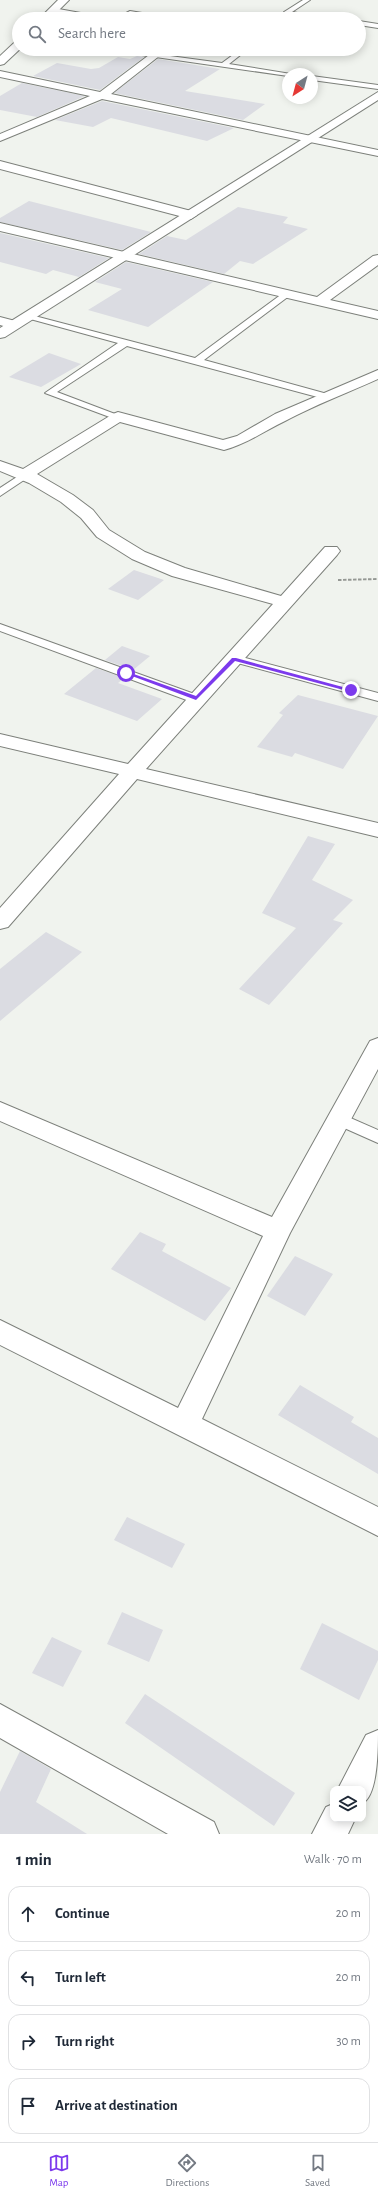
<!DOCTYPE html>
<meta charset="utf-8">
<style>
body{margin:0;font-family:"Alegreya Sans",sans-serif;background:#f2f2f3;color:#1f2937}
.controls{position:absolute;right:12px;bottom:12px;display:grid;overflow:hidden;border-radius:8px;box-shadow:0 2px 10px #0003}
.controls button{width:36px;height:36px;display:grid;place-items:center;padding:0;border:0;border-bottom:1px solid #e0e1e3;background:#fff;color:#1f2937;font:20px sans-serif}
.compass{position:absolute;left:282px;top:68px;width:36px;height:36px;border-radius:50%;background:#fff;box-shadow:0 2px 10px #0003;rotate:216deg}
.stop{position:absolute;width:12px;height:12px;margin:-9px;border:3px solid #7c3aed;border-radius:50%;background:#fff}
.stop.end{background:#7c3aed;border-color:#fff;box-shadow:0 1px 4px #0008}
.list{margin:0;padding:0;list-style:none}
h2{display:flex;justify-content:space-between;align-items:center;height:52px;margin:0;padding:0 16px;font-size:17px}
h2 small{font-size:13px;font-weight:400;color:#747a83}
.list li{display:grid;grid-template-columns:26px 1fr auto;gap:12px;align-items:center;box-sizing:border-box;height:56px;margin:0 8px 8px;padding:0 8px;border:1px solid #e0e1e3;border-radius:12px}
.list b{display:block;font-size:15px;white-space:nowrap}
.list em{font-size:13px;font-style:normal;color:#747a83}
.icon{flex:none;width:22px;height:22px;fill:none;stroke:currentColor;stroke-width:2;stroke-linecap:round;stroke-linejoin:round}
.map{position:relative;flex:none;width:378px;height:1834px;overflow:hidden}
.search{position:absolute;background:#fff;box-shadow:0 2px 10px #0003;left:12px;right:12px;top:12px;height:44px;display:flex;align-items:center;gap:10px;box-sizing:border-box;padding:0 14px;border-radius:22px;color:#747a83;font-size:15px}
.sheet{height:308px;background:#fff}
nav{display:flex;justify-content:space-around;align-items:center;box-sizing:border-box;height:56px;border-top:1px solid #e0e1e3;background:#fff;font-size:11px;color:#747a83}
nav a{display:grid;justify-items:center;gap:2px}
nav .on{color:#7c3aed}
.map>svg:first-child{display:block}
</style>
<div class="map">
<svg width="378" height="1834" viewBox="0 0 378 1834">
<rect width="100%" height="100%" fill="#f0f3ee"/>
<g fill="#dbdce2">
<polygon points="137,56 144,57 100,90 33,76 57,63 91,69 99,68 118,57 130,59"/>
<polygon points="158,59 220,69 185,91 265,104 243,120 114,93"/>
<polygon points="22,83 85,96 37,117 0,110 0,96"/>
<polygon points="102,101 234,128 207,141 111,118 93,127 55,120"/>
<polygon points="29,201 151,232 122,250 0,222 0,218"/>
<polygon points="238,207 288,217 283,223 308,229 253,264 240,261 224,274 139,254 167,236 186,240"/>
<polygon points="0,233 109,258 79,277 53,270 46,274 0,262"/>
<polygon points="126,262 213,282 148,327 88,310 122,289 95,282"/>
<polygon points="49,353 81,364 41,387 9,377"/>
<polygon points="134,570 164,580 138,600 108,589"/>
<polygon points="122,646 150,656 133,670 105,660"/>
<polygon points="96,668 124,678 118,683 162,699 137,721 64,694"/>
<polygon points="298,695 378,716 343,769 295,753 292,757 257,747 283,715 279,713"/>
<polygon points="308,836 335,844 312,880 353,900 333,920 343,923 269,1005 239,989 296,928 262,913"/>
<polygon points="46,932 82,952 0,1021 0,969"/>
<polygon points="140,1232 166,1244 162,1251 231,1288 205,1321 111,1269"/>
<polygon points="295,1256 333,1274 305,1316 267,1296"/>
<polygon points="300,1385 354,1417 351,1422 378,1438 378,1474 278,1415"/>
<polygon points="127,1517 185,1544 172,1568 114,1540"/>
<polygon points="122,1612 163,1630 149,1662 107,1644"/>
<polygon points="322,1623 378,1651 378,1660 359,1700 300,1669"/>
<polygon points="52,1637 82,1651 63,1687 32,1673"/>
<polygon points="145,1694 295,1793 274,1826 125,1723"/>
<polygon points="20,1751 51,1769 36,1802 87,1834 0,1834 0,1792"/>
</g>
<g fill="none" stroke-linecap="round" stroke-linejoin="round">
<defs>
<g id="service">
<polygon points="303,0 310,0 292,12 331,19 315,19 284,14 284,12"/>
<polygon points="53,8 103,17 106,19 93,19 51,11"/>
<polygon points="130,11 166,17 169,19 131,15 123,19 115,19"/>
<polygon points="359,21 378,24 378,28 359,25"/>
<polygon points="100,49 118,49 222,63 241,49 248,49 229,64 291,74 288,74 288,76"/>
<polygon points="312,76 378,85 378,89 312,80"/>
<polygon points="286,291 289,292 289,296 204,360 331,395 331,399 325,399 127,346 57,392 123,417 121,419 115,419 45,393 118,343 23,317 27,314 195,358"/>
<polygon points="26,471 31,474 30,476 0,496 0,488"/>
<polygon points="0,624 200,696 202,699 200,702 192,702 0,631"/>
<polygon points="234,655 378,693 378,701 230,661 228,659 230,657"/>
<polygon points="339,1113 378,1130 378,1143 333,1123 331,1119 333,1115"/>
</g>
<g id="minor">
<polygon points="58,0 69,0 50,19 39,19"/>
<polygon points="19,41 20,49 4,64 0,65 0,56 15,42"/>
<polygon points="157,49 168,49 111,94 378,150 378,156 102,99 0,141 0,134 90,96 0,77 0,71 100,92"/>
<polygon points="0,161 195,212 197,215 191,219 0,169"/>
<polygon points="0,223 317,297 373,256 378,255 378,265 330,300 378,311 378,319 0,231"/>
<polygon points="0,317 19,322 21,325 14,329 0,325"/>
<path d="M 378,370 L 378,379 C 347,393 315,405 285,421 C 264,431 247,444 224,450 L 120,422 L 37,474 L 73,495 L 93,510 L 109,530 L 145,552 L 185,568 L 281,596 L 325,547 L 337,547 L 340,551 L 337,555 L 146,769 L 378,823 L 378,837 L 137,779 L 8,927 L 0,929 L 0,908 L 119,774 L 0,746 L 0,734 L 128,764 L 273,604 L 172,576 L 132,559 L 97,537 L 81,518 L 61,502 L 29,483 L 0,471 L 0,461 L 23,469 L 113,414 L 118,412 L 223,440 L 237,436 L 275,414 Z"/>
<polygon points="378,1038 378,1069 290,1233 202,1419 378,1507 378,1536 0,1345 0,1320 178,1408 263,1236 0,1121 0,1102 272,1217 370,1041"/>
<polygon points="0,1704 214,1822 219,1834 168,1834 0,1738"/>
<path d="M 378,1730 C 378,1749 378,1794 363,1803 L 363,1789 L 338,1789 L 366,1735 Z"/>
<polygon points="333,1804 333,1819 355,1819 348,1834 312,1834 326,1807"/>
</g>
<polygon id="tertiary" points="378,92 378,100 5,337 0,338 0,328"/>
</defs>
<use href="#service" stroke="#7d807b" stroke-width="2"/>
<use href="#minor" stroke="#7d807b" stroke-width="2"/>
<use href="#tertiary" stroke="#7d807b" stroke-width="2"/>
<polyline stroke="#959894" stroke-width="2" stroke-dasharray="3.5 1.5" stroke-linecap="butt" points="338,580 378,579"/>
<use href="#service" fill="#fff" fill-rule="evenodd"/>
<use href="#minor" fill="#fff" fill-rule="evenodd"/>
<use href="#tertiary" fill="#fff" fill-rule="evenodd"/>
</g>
<polygon fill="#7c3aed" points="232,658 236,658 354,690 351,692 235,661 196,700 124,673 128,672 196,696"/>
</svg>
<div class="controls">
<button><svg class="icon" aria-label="layers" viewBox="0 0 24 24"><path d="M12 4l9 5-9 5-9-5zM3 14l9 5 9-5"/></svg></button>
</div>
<svg class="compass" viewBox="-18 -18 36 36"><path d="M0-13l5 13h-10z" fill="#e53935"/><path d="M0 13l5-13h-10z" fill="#747a83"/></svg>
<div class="stop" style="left:126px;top:673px"></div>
<div class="stop end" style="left:351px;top:690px"></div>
<div class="search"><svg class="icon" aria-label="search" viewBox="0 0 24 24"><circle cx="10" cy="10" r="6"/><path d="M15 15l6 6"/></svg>Search here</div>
</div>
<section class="sheet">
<h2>1 min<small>Walk · 70 m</small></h2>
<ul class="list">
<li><svg class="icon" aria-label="ahead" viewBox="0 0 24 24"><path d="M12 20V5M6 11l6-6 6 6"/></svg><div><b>Continue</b></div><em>20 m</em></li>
<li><svg class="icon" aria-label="left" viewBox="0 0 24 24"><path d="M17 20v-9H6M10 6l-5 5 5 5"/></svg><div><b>Turn left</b></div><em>20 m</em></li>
<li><svg class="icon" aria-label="right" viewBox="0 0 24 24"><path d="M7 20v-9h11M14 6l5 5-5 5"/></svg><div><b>Turn right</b></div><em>30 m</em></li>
<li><svg class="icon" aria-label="arrive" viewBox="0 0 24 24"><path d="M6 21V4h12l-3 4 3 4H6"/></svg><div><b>Arrive at destination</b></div></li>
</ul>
</section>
<nav>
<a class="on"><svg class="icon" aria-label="map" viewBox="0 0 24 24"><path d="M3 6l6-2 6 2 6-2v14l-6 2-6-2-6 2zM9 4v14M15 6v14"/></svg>Map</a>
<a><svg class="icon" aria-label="directions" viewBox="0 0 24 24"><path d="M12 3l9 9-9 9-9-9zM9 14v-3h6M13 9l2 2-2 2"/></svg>Directions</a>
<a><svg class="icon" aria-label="saved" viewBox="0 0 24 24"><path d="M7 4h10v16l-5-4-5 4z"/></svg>Saved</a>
</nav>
